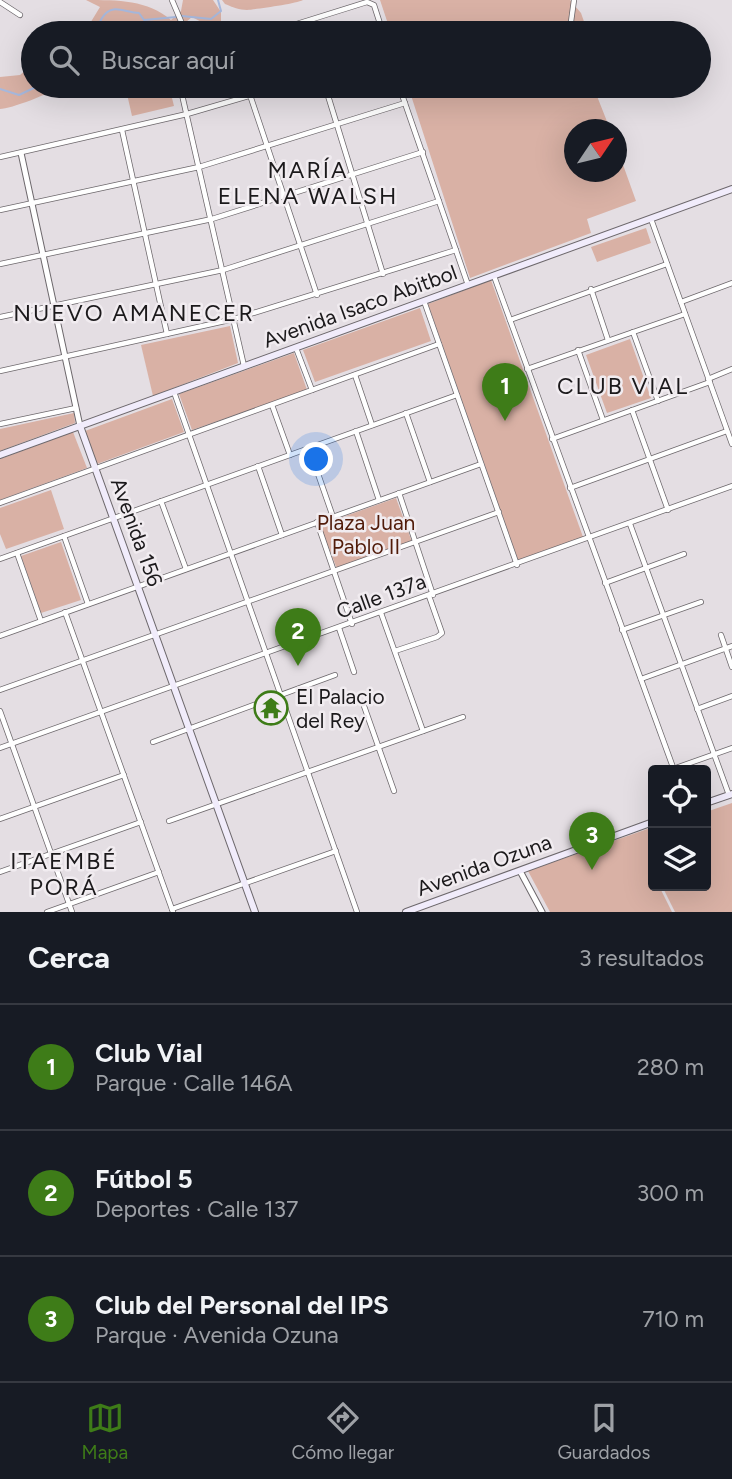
<!DOCTYPE html>
<html lang="es">
<meta charset="utf-8">
<style>
body{margin:0;font-family:Figtree,sans-serif;background:#242831;color:#f1f3f6}
.controls{position:absolute;right:21px;bottom:21px;display:grid;overflow:hidden;border-radius:7px;box-shadow:0 7px 28px #0002}
.controls button{width:63px;height:63px;display:grid;place-items:center;padding:0;border:0;border-bottom:2px solid #363941;background:#171b24;color:#f1f3f6;font:35px sans-serif}
.compass{position:absolute;left:564px;top:119px;width:63px;height:63px;border-radius:50%;background:#171b24;box-shadow:0 7px 28px #0002;rotate:55deg}
.you{position:absolute;left:317px;top:460px;width:24px;height:24px;margin:-18px;border:5px solid #fff;border-radius:50%;background:#1a73e8;box-shadow:0 0 0 10px #1a73e833}
.badge{display:grid;place-items:center;width:46px;height:46px;border-radius:50%;background:#3e7c18;color:#fff;font-size:23px;font-weight:700}
.pin{position:absolute;translate:-50% -58px;filter:drop-shadow(0 2px 4px #0008)}
.pin::after{content:'';position:absolute;top:37px;width:24px;height:21px;background:inherit;clip-path:polygon(0 0,100% 0,50% 100%)}
.list{margin:0;padding:0;list-style:none}
h2{display:flex;justify-content:space-between;align-items:center;height:91px;margin:0;padding:0 28px;font-size:30px}
h2 small{font-size:23px;font-weight:400;color:#9ea1a6}
.list li{display:grid;grid-template-columns:46px 1fr auto;gap:21px;align-items:center;box-sizing:border-box;height:126px;padding:0 28px;border-top:2px solid #363941}
.list b{display:block;font-size:26px;white-space:nowrap}
.list p{margin:0;font-size:23px;white-space:nowrap;color:#9ea1a6}
.list em{font-size:23px;font-style:normal;color:#9ea1a6}
.icon{flex:none;width:38px;height:38px;fill:none;stroke:currentColor;stroke-width:2;stroke-linecap:round;stroke-linejoin:round}
.map{position:relative;flex:none;width:732px;height:912px;overflow:hidden}
.search{position:absolute;background:#171b24;box-shadow:0 7px 28px #0002;left:21px;right:21px;top:21px;height:77px;display:flex;align-items:center;gap:18px;box-sizing:border-box;padding:0 24px;border-radius:38px;color:#9ea1a6;font-size:26px}
.sheet{height:469px;background:#171b24}
nav{display:flex;justify-content:space-around;align-items:center;box-sizing:border-box;height:98px;border-top:2px solid #363941;background:#171b24;font-size:19px;color:#9ea1a6}
nav a{display:grid;justify-items:center;gap:4px}
nav .on{color:#3e7c18}
.map>svg:first-child{display:block}
</style>
<div class="map">
<svg width="732" height="912" viewBox="0 0 732 912">
<rect width="100%" height="100%" fill="#e4dee3"/>
<g fill="#d9b1a5">
<path d="M 86,0 C 118,0 148,0 171,20 L 181,11 L 183,0 L 213,0 L 221,12 L 221,21 L 209,26 L 192,17 L 186,22 L 185,33 L 73,33 L 89,25 L 100,7 Z"/>
<path d="M 222,0 L 303,0 C 295,4 257,9 247,10 C 240,10 232,7 225,4 Z"/>
<polygon points="380,0 570,0 581,13 588,33 391,33"/>
<path d="M 33,64 L 33,86 L 59,86 C 53,93 10,109 0,109 L 0,77 L 20,75 Z"/>
<polygon points="162,86 169,86 174,106 132,116 127,94"/>
<polygon points="408,86 593,86 610,129 574,130 574,172 616,172 617,148 636,201 587,219 591,233 470,278"/>
<polygon points="646,228 651,243 597,262 591,247"/>
<polygon points="491,280 583,537 518,560 428,304"/>
<polygon points="420,308 431,341 315,382 303,350"/>
<polygon points="230,326 238,363 153,396 141,345"/>
<polygon points="630,339 651,398 607,413 586,355"/>
<polygon points="294,353 307,390 192,430 179,394"/>
<polygon points="172,399 184,432 97,464 85,431"/>
<polygon points="74,413 75,423 0,451 0,429"/>
<polygon points="73,432 87,468 0,500 0,459"/>
<polygon points="51,490 64,529 6,549 0,534 0,508"/>
<polygon points="396,498 412,542 337,569 320,525"/>
<polygon points="61,542 81,600 41,613 21,556"/>
<polygon points="732,803 732,912 675,912 662,886 706,886 706,850 708,849 706,812"/>
<polygon points="653,827 653,886 659,886 672,912 550,912 528,871"/>
</g>
<g fill="none" stroke-linecap="round" stroke-linejoin="round">
<g stroke="#a7b9de" stroke-width="2">
<polyline points="182,16 211,19 221,11 218,0"/>
<path d="M 94,33 C 98,28 99,23 102,18 C 112,2 125,13 139,13 L 144,20 L 176,17"/>
<polyline points="0,89 19,95 38,86"/>
</g>
<defs>
<g id="minor">
<polyline points="172,0 186,33"/>
<polyline points="0,2 20,15"/>
<polyline points="305,22 308,33"/>
<polyline points="570,29 574,0"/>
<polyline points="268,33 367,2 374,5 383,33"/>
<polyline points="180,86 244,366"/>
<polyline points="247,86 317,295"/>
<polyline points="325,86 383,274"/>
<polyline points="399,86 468,285"/>
<polyline points="122,130 167,334"/>
<polyline points="0,157 187,114 283,86"/>
<polyline points="0,210 199,167 405,103"/>
<polyline points="651,219 732,444"/>
<polyline points="0,264 212,219 423,152"/>
<polyline points="494,276 674,770"/>
<polyline points="591,289 608,340"/>
<polyline points="424,301 517,565"/>
<polyline points="681,302 732,283"/>
<polyline points="0,317 223,270 439,201"/>
<polyline points="510,320 667,264"/>
<polyline points="633,332 658,401"/>
<polyline points="296,348 312,390"/>
<polyline points="578,350 603,420"/>
<polyline points="527,369 685,314"/>
<polyline points="0,371 234,319 456,250"/>
<polyline points="355,375 372,425"/>
<polyline points="708,379 732,369"/>
<polyline points="174,392 357,912"/>
<polyline points="272,405 290,455"/>
<polyline points="632,410 668,510"/>
<polyline points="406,413 430,482"/>
<polyline points="0,424 76,408"/>
<polyline points="356,431 379,500"/>
<polyline points="552,439 710,382"/>
<polyline points="309,448 333,517"/>
<polyline points="258,466 282,535"/>
<polyline points="570,488 727,431"/>
<polyline points="399,493 433,595"/>
<polyline points="161,501 186,569"/>
<polyline points="0,503 439,344"/>
<polyline points="317,522 352,624"/>
<polyline points="630,524 729,795"/>
<polyline points="64,536 88,604"/>
<polyline points="17,553 41,621"/>
<polyline points="0,559 457,395"/>
<polyline points="605,583 684,554"/>
<polyline points="65,612 173,912"/>
<polyline points="381,613 423,731"/>
<polyline points="339,628 354,672"/>
<polyline points="622,630 701,602"/>
<polyline points="721,635 732,667"/>
<polyline points="0,636 481,464"/>
<polyline points="395,651 437,637 442,633 429,596"/>
<polyline points="641,679 732,646"/>
<polyline points="0,690 499,512"/>
<polyline points="364,706 394,791"/>
<polyline points="697,709 732,696"/>
<polyline points="0,711 72,912"/>
<polyline points="153,742 335,675"/>
<polyline points="0,748 732,486"/>
<polyline points="673,769 732,748"/>
<polyline points="0,819 124,775"/>
<polyline points="169,821 463,717"/>
<polyline points="0,872 141,822"/>
<polyline points="172,909 336,851"/>
<polyline points="47,912 159,872"/>
</g>
<g id="tertiary">
<polyline points="21,153 80,426"/>
<polyline points="520,871 542,912"/>
</g>
<g id="secondary">
<polyline points="80,426 255,912"/>
<polyline points="0,455 732,189"/>
<polyline points="706,803 732,794"/>
<polyline points="406,912 653,822"/>
</g>
</defs>
<use href="#minor" stroke="#6d686c" stroke-width="6"/>
<use href="#tertiary" stroke="#6d686c" stroke-width="7"/>
<use href="#secondary" stroke="#6d686c" stroke-width="8"/>
<use href="#minor" stroke="#fff" stroke-width="4.5"/>
<use href="#tertiary" stroke="#fff" stroke-width="5"/>
<use href="#secondary" stroke="#f1ecfb" stroke-width="6"/>
</g>
<defs>
<symbol id="temple-ring" viewBox="-11 -11 22 22"><circle r="9.5" fill="#f1ecf0" stroke="#3e7c18" stroke-width="1.5"/><path d="M0-6L5-2H3V0L6.5 2.5H4V6H1.5V3h-3V6H-4V2.5H-6.5L-3 0V-2H-5Z" fill="#3e7c18"/></symbol>
</defs>
<g fill-rule="evenodd">
<use href="#temple-ring" x="252" y="689" width="38" height="38"/>
</g>
<g text-anchor="middle" dominant-baseline="central" stroke-width="5" stroke-linejoin="round" paint-order="stroke">
<g font-size="21" fill="#1b191b" stroke="#f1ecf0">
<text transform="translate(360 306) rotate(-20)">Avenida Isaco Abitbol</text>
<text transform="translate(137 532) rotate(70)">Avenida 156</text>
<text transform="translate(381 596) rotate(-20)">Calle 137a</text>
<text transform="translate(484 865) rotate(-20)">Avenida Ozuna</text>
</g>
<g font-size="21" fill="#511b09" stroke="#f1ecf0">
<text x="366" y="522">Plaza Juan<tspan x="366" dy="24">Pablo II</tspan></text>
</g>
<g font-size="21" fill="#1b191b" stroke="#f1ecf0" text-anchor="start">
<text x="296" y="696">El Palacio<tspan x="296" dy="24">del Rey</tspan></text>
</g>
<g font-size="23" letter-spacing="2" fill="#1b191b" stroke="#f1ecf0">
<text x="308" y="170">MARÍA<tspan x="308" dy="26">ELENA WALSH</tspan></text>
<text x="134" y="313">NUEVO AMANECER</text>
<text x="623" y="386">CLUB VIAL</text>
<text x="64" y="861">ITAEMBÉ<tspan x="64" dy="26">PORÁ</tspan></text>
</g>
</g>
</svg>
<div class="controls">
<button><svg class="icon" aria-label="locate" viewBox="0 0 24 24"><circle cx="12" cy="12" r="6"/><path d="M12 2v4M12 18v4M2 12h4M18 12h4"/></svg></button>
<button><svg class="icon" aria-label="layers" viewBox="0 0 24 24"><path d="M12 4l9 5-9 5-9-5zM3 14l9 5 9-5"/></svg></button>
</div>
<svg class="compass" viewBox="-18 -18 36 36"><path d="M0-13l5 13h-10z" fill="#e53935"/><path d="M0 13l5-13h-10z" fill="#9ea1a6"/></svg>
<div class="you"></div>
<div class="pin badge" style="left:505px;top:421px">1</div>
<div class="pin badge" style="left:298px;top:666px">2</div>
<div class="pin badge" style="left:592px;top:870px">3</div>
<div class="search"><svg class="icon" aria-label="search" viewBox="0 0 24 24"><circle cx="10" cy="10" r="6"/><path d="M15 15l6 6"/></svg>Buscar aquí</div>
</div>
<section class="sheet">
<h2>Cerca<small>3 resultados</small></h2>
<ul class="list">
<li><span class="badge">1</span><div><b>Club Vial</b><p>Parque · Calle 146A</p></div><em>280 m</em></li>
<li><span class="badge">2</span><div><b>Fútbol 5</b><p>Deportes · Calle 137</p></div><em>300 m</em></li>
<li><span class="badge">3</span><div><b>Club del Personal del IPS</b><p>Parque · Avenida Ozuna</p></div><em>710 m</em></li>
</ul>
</section>
<nav>
<a class="on"><svg class="icon" aria-label="map" viewBox="0 0 24 24"><path d="M3 6l6-2 6 2 6-2v14l-6 2-6-2-6 2zM9 4v14M15 6v14"/></svg>Mapa</a>
<a><svg class="icon" aria-label="directions" viewBox="0 0 24 24"><path d="M12 3l9 9-9 9-9-9zM9 14v-3h6M13 9l2 2-2 2"/></svg>Cómo llegar</a>
<a><svg class="icon" aria-label="saved" viewBox="0 0 24 24"><path d="M7 4h10v16l-5-4-5 4z"/></svg>Guardados</a>
</nav>
